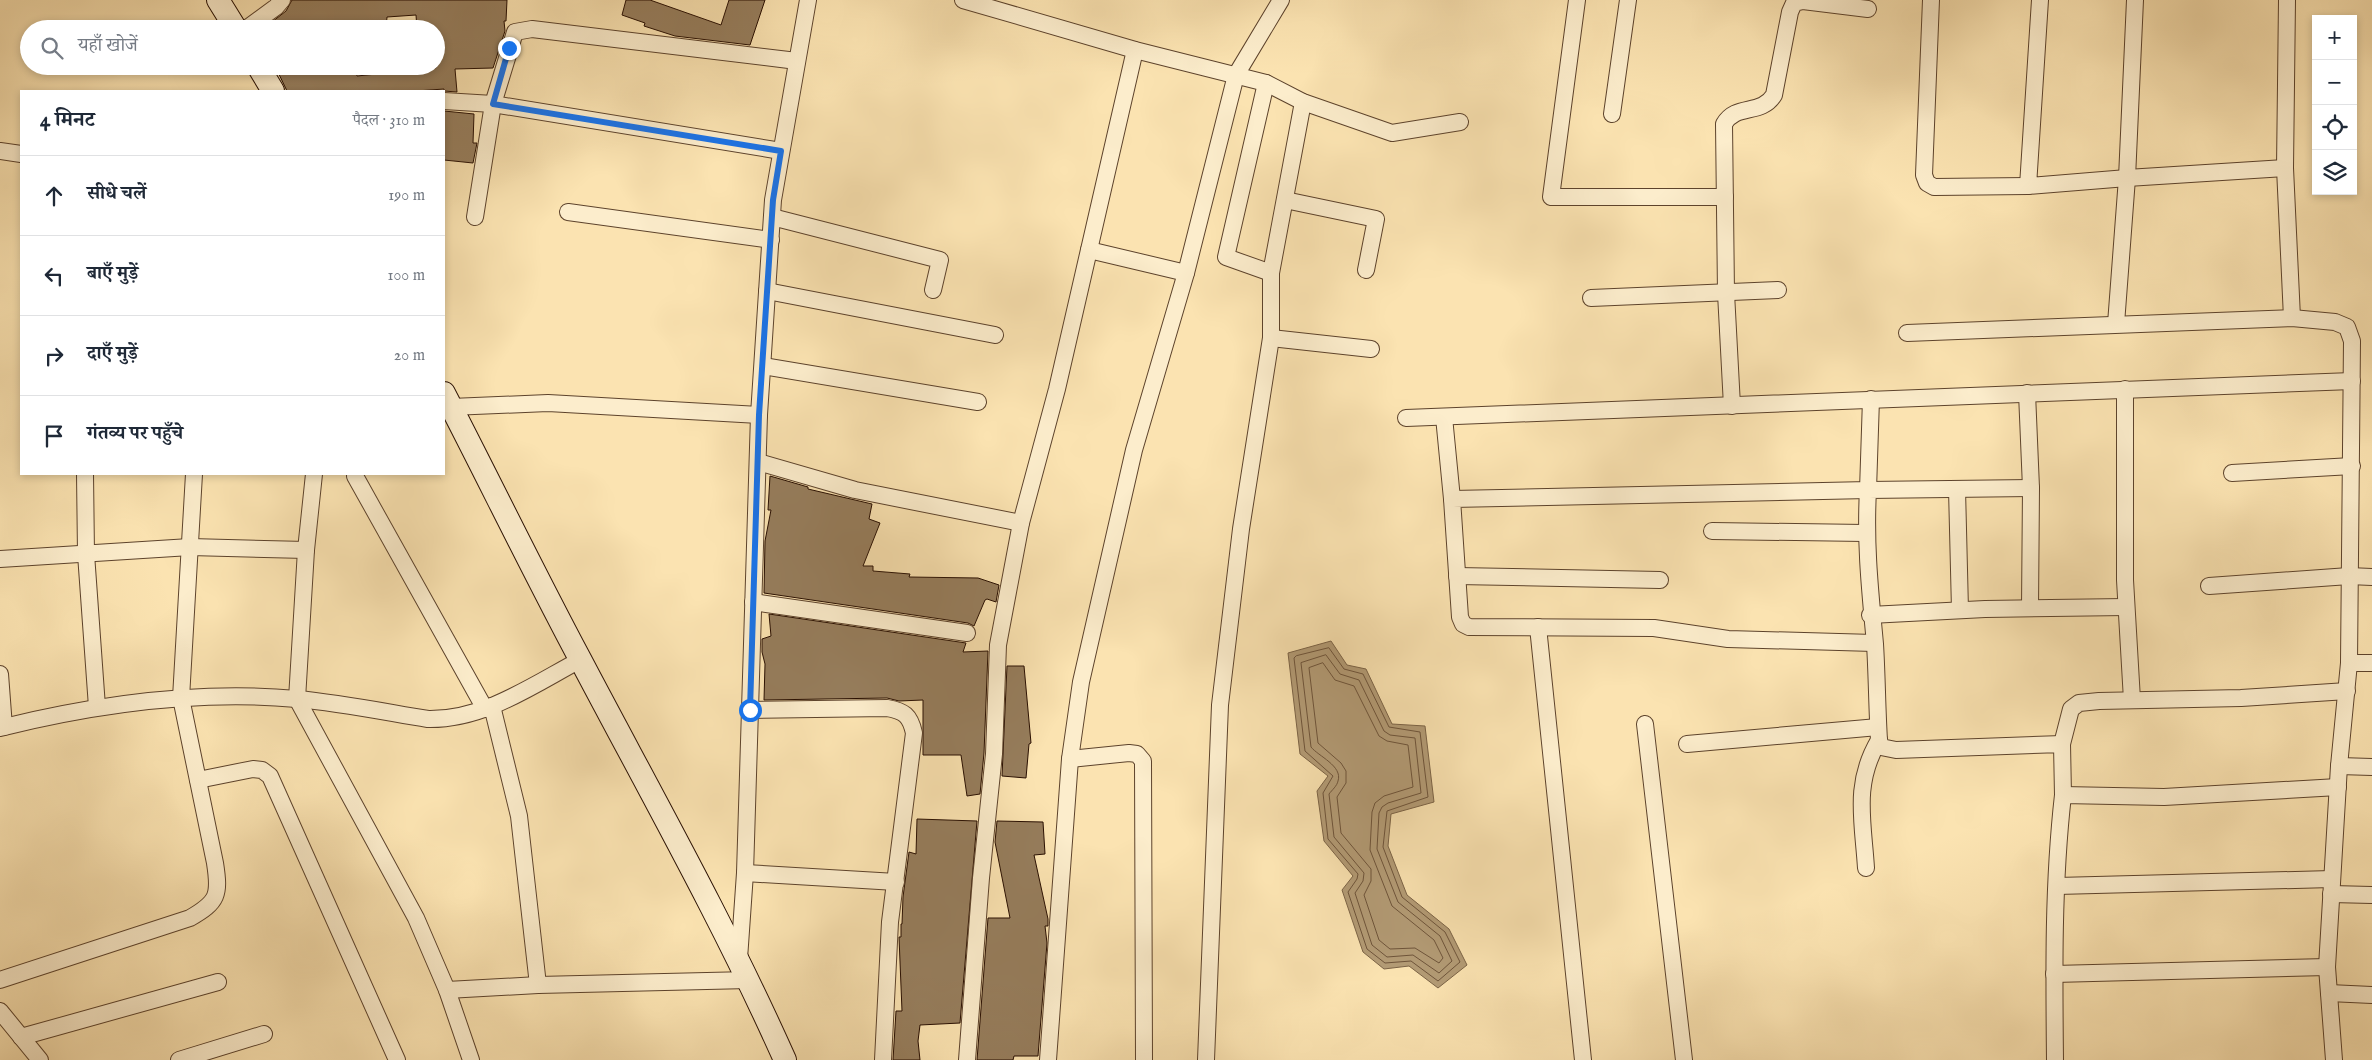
<!DOCTYPE html>
<html lang="hi">
<meta charset="utf-8">
<style>
body{margin:0;font-family:"IM FELL English","Noto Serif Devanagari",serif;background:#f6f6f7;color:#1f2937}
.controls{position:absolute;right:15px;top:15px;display:grid;overflow:hidden;border-radius:0px;box-shadow:0 2px 8px #0003}
.controls button{width:45px;height:45px;display:grid;place-items:center;padding:0;border:0;border-bottom:1px solid #e0e1e3;background:#fff;color:#1f2937;font:25px sans-serif}
.stop{position:absolute;width:15px;height:15px;margin:-11px;border:4px solid #1a73e8;border-radius:50%;background:#fff}
.stop.end{background:#1a73e8;border-color:#fff;box-shadow:0 1px 5px #0008}
.list{margin:0;padding:0;list-style:none}
h2{display:flex;justify-content:space-between;align-items:center;height:65px;margin:0;padding:0 20px;font-size:21px}
h2 small{font-size:16px;font-weight:400;color:#747a83}
.list li{display:grid;grid-template-columns:32px 1fr auto;gap:15px;align-items:center;box-sizing:border-box;height:80px;padding:0 20px;border-top:1px solid #e0e1e3}
.list b{display:block;font-size:19px;white-space:nowrap}
.list em{font-size:16px;font-style:normal;color:#747a83}
.icon{flex:none;width:28px;height:28px;fill:none;stroke:currentColor;stroke-width:2;stroke-linecap:round;stroke-linejoin:round}
.map{position:relative;flex:none;width:2372px;height:1060px;overflow:hidden}
.search{position:absolute;background:#fff;box-shadow:0 2px 8px #0003;left:20px;top:20px;width:425px;height:55px;display:flex;align-items:center;gap:12px;box-sizing:border-box;padding:0 18px;border-radius:28px;color:#747a83;font-size:19px}
.panel{position:absolute;background:#fff;box-shadow:0 2px 8px #0003;left:20px;top:90px;width:425px;height:385px;border-radius:0px}
.map>svg:first-child{display:block}
</style>
<div class="map">
<svg width="2372" height="1060" viewBox="0 0 2372 1060">
<rect width="100%" height="100%" fill="#fbe3b1"/>
<filter id="stains"><feTurbulence type="fractalNoise" baseFrequency=".004" numOctaves="4"/><feColorMatrix values="0 0 0 0 .2 0 0 0 0 .09 0 0 0 0 .02 0 0 0 .5 -.17"/></filter>
<radialGradient id="worn" r=".72"><stop offset=".6" stop-color="#630" stop-opacity="0"/><stop offset="1" stop-color="#630" stop-opacity=".3"/></radialGradient>
<polygon fill="#b39b75" stroke="#7b6346" points="1331,641 1347,665 1366,669 1392,724 1425,726 1434,802 1391,814 1388,846 1407,895 1449,929 1467,965 1438,988 1409,966 1384,969 1363,952 1342,890 1353,876 1324,841 1317,791 1328,776 1300,754 1288,653"/>
<g fill="none" stroke-linecap="round" stroke-linejoin="round">
<g stroke="#6e543a" stroke-width="1">
<polygon points="1329,648 1344,669 1363,674 1389,727 1420,732 1428,797 1387,811 1383,847 1402,897 1445,932 1460,962 1438,981 1411,961 1385,963 1367,949 1348,892 1357,879 1358,874 1328,839 1323,793 1333,776 1305,751 1294,658 1296,656"/>
<path d="M 1326,655 L 1340,674 L 1359,680 L 1384,731 L 1390,735 L 1415,738 L 1421,793 L 1388,803 L 1382,807 L 1379,813 L 1377,849 L 1398,902 L 1440,936 L 1452,961 L 1439,973 L 1413,955 L 1387,957 L 1372,945 L 1355,893 L 1363,881 L 1364,873 L 1334,837 L 1329,794 C 1332,790 1337,786 1338,781 C 1343,766 1318,756 1311,747 L 1301,663 Z"/>
<polygon points="1323,663 1335,680 1354,686 1379,736 1387,741 1408,745 1413,787 1384,796 1375,803 1372,812 1370,850 1392,906 1434,940 1443,958 1439,963 1415,948 1390,949 1379,940 1364,895 1371,881 1371,869 1341,833 1337,797 1346,783 1346,771 1341,763 1318,743 1309,668"/>
</g>
</g>
<g fill="#967d5c" stroke="#280e00">
<polygon points="292,0 507,0 506,21 504,21 505,31 493,68 455,69 457,92 444,91 444,89 416,91 287,91 275,66 354,66 357,76 436,68 436,29 417,29 416,15 387,17 386,29 263,29 286,11"/>
<polygon points="626,0 650,0 721,25 729,0 765,0 750,45 675,36 644,26 645,23 622,15"/>
<polygon points="444,111 474,114 473,143 477,143 473,163 444,160"/>
<polygon points="770,476 808,487 808,489 872,504 869,519 880,523 863,566 873,566 873,571 910,574 909,577 978,578 999,585 996,602 987,599 985,600 974,626 968,623 764,593 765,541 771,510 768,510"/>
<polygon points="769,614 966,643 963,652 988,651 984,753 980,794 967,796 961,755 923,755 923,700 899,701 887,698 764,700 765,664 762,652 762,639 771,636"/>
<polygon points="1007,666 1024,666 1031,743 1029,744 1026,778 1002,776"/>
<polygon points="917,819 977,821 960,1023 920,1025 918,1041 920,1060 893,1060 896,1011 902,1011 899,937 901,937 901,924 902,924 903,897 909,852 916,854"/>
<polygon points="997,821 1043,822 1045,854 1034,855 1048,919 1048,926 1045,926 1047,943 1038,1056 1014,1056 1013,1060 977,1060 988,918 1010,918 995,842"/>
</g>
<g fill="none" stroke-linecap="round" stroke-linejoin="round">
<defs>
<g id="street">
<polyline points="963,0 1135,50 1266,83 1303,102 1392,133 1460,122"/>
<polyline points="1577,0 1551,197 1725,197"/>
<polyline points="1931,0 1924,175 1927,183 1934,187 2028,186"/>
<polyline points="2040,0 2028,186 2127,178 2285,168"/>
<polyline points="2287,0 2285,168 2292,318"/>
<polyline points="246,29 276,7 282,0"/>
<polyline points="1266,83 1226,257 1271,273"/>
<polyline points="444,101 493,104 781,151"/>
<polyline points="1612,114 1628,0"/>
<polyline points="0,151 21,154"/>
<polyline points="1285,200 1376,219 1366,270"/>
<polyline points="568,212 771,240"/>
<polyline points="475,217 493,104 515,32 532,29 797,61"/>
<polyline points="772,217 940,260 933,290"/>
<polyline points="1089,250 1186,273"/>
<polyline points="767,291 995,335"/>
<polyline points="1591,298 1778,290"/>
<polyline points="2116,324 2127,178 2135,0"/>
<polyline points="1907,333 2292,318 2335,322 2347,327 2352,341 2349,663 2339,766 2327,967 2334,1060"/>
<polyline points="1271,338 1371,349"/>
<polyline points="763,366 978,402"/>
<polyline points="2125,389 2125,580 2132,700"/>
<polyline points="2027,393 2031,488 2030,608"/>
<polyline points="1871,399 1868,490 1452,499 1460,617 1463,624 1469,627 1654,628 1728,639 1874,643"/>
<path d="M 1732,406 L 1726,293 L 1724,124 C 1736,103 1761,116 1774,95 L 1790,12 L 1794,3 L 1803,1 L 1868,9"/>
<polyline points="451,407 548,403 759,415"/>
<polyline points="1444,417 1452,499"/>
<polyline points="1406,418 2352,381"/>
<polyline points="758,462 855,490 1021,523"/>
<polyline points="2232,473 2352,466"/>
<polyline points="85,474 86,554 97,707"/>
<polyline points="314,474 306,550 297,699 416,918 447,990 471,1060"/>
<polyline points="355,476 485,709"/>
<path d="M 2031,488 L 1868,490 C 1865,544 1870,590 1875,644 C 1877,676 1877,708 1879,740 L 1881,747 L 1896,750 L 2062,744 L 2063,795"/>
<polyline points="1957,489 1960,610"/>
<polyline points="1712,531 1865,533"/>
<polyline points="0,559 190,547 306,550"/>
<polyline points="1457,576 1660,580"/>
<polyline points="2209,586 2349,576 2372,577"/>
<polyline points="753,602 967,633"/>
<polyline points="1870,615 1985,609 2126,607"/>
<polyline points="1538,627 1583,1060"/>
<polyline points="2349,663 2372,663"/>
<polyline points="0,674 4,727"/>
<polyline points="492,706 519,816 538,985"/>
<path d="M 750,710 L 887,708 C 904,711 910,715 914,733 L 890,922 L 883,1060"/>
<polyline points="1645,724 1684,1060"/>
<path d="M 0,728 C 97,704 197,690 297,699 C 341,703 385,712 428,719 C 484,720 533,685 580,660"/>
<polyline points="1687,744 1878,727"/>
<polyline points="2062,744 2071,709 2079,703 2099,701 2241,698 2347,691"/>
<polyline points="1070,759 1129,753 1137,754 1143,761 1144,1060"/>
<polyline points="2339,766 2372,767"/>
<polyline points="198,780 253,769 262,770 270,776 397,1060"/>
<path d="M 1866,868 C 1863,820 1853,784 1879,740"/>
<polyline points="745,873 896,882"/>
<polyline points="2057,886 2332,879"/>
<polyline points="2331,894 2372,895"/>
<polyline points="739,959 745,873 759,415 773,200 808,0"/>
<polyline points="2054,974 2327,967"/>
<path d="M 0,980 L 190,918 C 218,902 220,895 215,863 L 181,698 L 194,474"/>
<polyline points="447,990 538,985 749,980"/>
<polyline points="2329,993 2372,995"/>
<polyline points="0,1011 40,1060"/>
<polyline points="21,1037 218,982"/>
<polyline points="179,1060 264,1034"/>
<polyline points="967,1060 981,878 994,754 998,645 1021,523 1057,389 1135,50"/>
<polyline points="1048,1060 1070,759 1081,682 1134,450 1186,273 1236,75 1281,0"/>
<polyline points="1206,1060 1220,705 1241,529 1271,338 1271,273 1303,102"/>
<path d="M 2055,1060 C 2054,972 2053,883 2063,795 L 2164,797 L 2338,787"/>
</g>
<g id="secondary">
<polyline points="218,0 236,29"/>
<polyline points="258,66 273,91"/>
<path d="M 444,393 C 490,482 533,571 580,659 C 650,792 724,923 785,1060"/>
</g>
</defs>
<use href="#street" stroke="#5d432c" stroke-width="18"/>
<use href="#secondary" stroke="#280e00" stroke-width="24"/>
<use href="#street" stroke="#fcedcc" stroke-width="16"/>
<use href="#secondary" stroke="#fcedcc" stroke-width="22"/>
</g>
<g fill="none" stroke-linecap="round" stroke-linejoin="round">
<polyline stroke="#1a73e8" stroke-width="6" points="509,48 493,104 781,151 773,200 759,415 750,710"/>
</g>
<rect width="100%" height="100%" filter="url(#stains)"/>
<rect width="100%" height="100%" fill="url(#worn)"/>
</svg>
<div class="controls">
<button>+</button>
<button>−</button>
<button><svg class="icon" aria-label="locate" viewBox="0 0 24 24"><circle cx="12" cy="12" r="6"/><path d="M12 2v4M12 18v4M2 12h4M18 12h4"/></svg></button>
<button><svg class="icon" aria-label="layers" viewBox="0 0 24 24"><path d="M12 4l9 5-9 5-9-5zM3 14l9 5 9-5"/></svg></button>
</div>
<div class="stop" style="left:750px;top:710px"></div>
<div class="stop end" style="left:509px;top:48px"></div>
<div class="search"><svg class="icon" aria-label="search" viewBox="0 0 24 24"><circle cx="10" cy="10" r="6"/><path d="M15 15l6 6"/></svg>यहाँ खोजें</div>
<section class="panel">
<h2>4 मिनट<small>पैदल · 310 m</small></h2>
<ul class="list">
<li><svg class="icon" aria-label="ahead" viewBox="0 0 24 24"><path d="M12 20V5M6 11l6-6 6 6"/></svg><div><b>सीधे चलें</b></div><em>190 m</em></li>
<li><svg class="icon" aria-label="left" viewBox="0 0 24 24"><path d="M17 20v-9H6M10 6l-5 5 5 5"/></svg><div><b>बाएँ मुड़ें</b></div><em>100 m</em></li>
<li><svg class="icon" aria-label="right" viewBox="0 0 24 24"><path d="M7 20v-9h11M14 6l5 5-5 5"/></svg><div><b>दाएँ मुड़ें</b></div><em>20 m</em></li>
<li><svg class="icon" aria-label="arrive" viewBox="0 0 24 24"><path d="M6 21V4h12l-3 4 3 4H6"/></svg><div><b>गंतव्य पर पहुँचे</b></div></li>
</ul>
</section>
</div>
